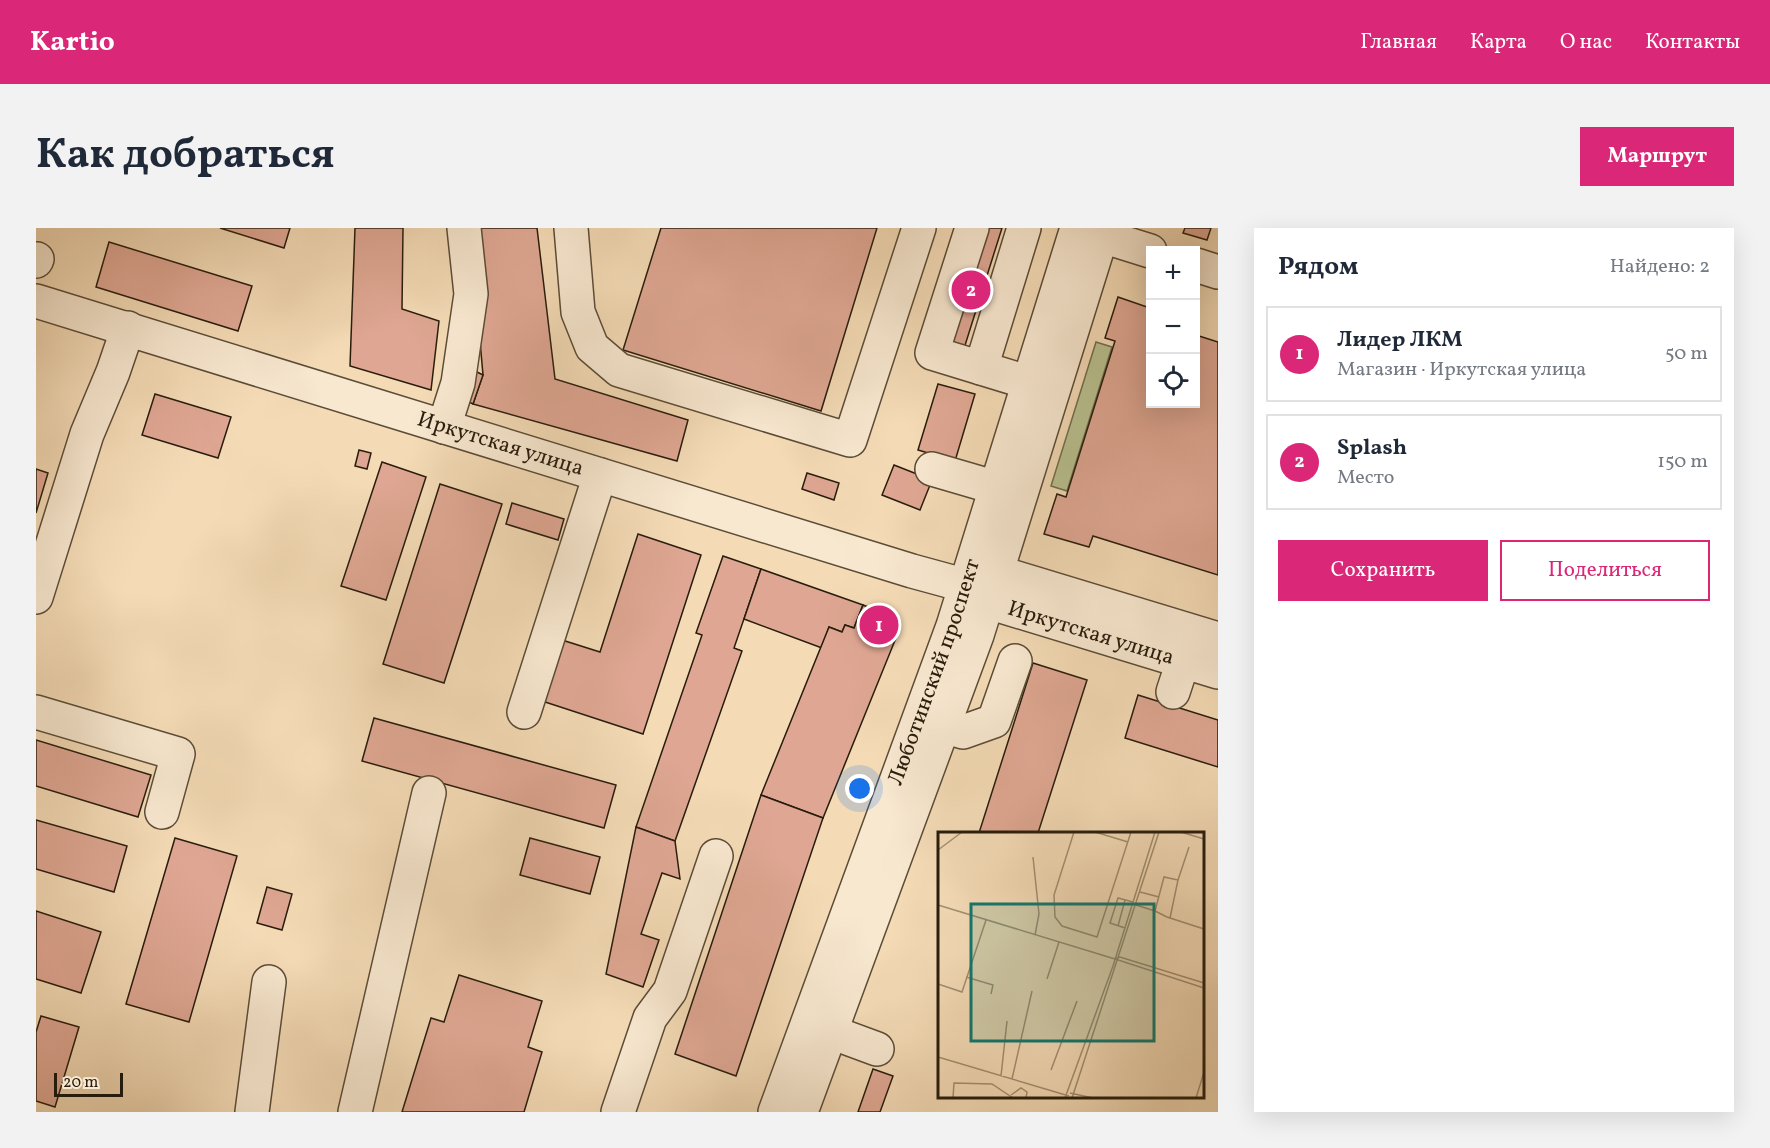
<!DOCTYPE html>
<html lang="ru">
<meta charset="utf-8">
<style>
body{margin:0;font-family:Vollkorn,serif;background:#f2f2f3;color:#1f2937}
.controls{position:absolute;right:18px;top:18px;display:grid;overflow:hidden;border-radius:0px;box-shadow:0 6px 24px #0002}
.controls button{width:54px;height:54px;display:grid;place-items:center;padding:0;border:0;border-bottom:2px solid #e0e1e3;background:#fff;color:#1f2937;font:30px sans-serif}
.scale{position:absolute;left:18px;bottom:15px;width:69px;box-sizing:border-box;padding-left:6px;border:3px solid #281c0d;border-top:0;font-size:16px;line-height:21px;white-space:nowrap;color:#281c0d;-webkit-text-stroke:4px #f8e8d0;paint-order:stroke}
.you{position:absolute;left:824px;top:561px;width:21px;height:21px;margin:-15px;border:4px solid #fff;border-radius:50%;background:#1a73e8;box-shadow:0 0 0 9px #1a73e833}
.badge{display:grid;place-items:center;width:39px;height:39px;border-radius:50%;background:#db2777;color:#fff;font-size:20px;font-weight:700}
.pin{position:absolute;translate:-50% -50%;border:3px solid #fff;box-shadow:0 2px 6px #0006}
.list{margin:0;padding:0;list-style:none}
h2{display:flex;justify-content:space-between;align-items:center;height:78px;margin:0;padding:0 24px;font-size:26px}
h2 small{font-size:20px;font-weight:400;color:#747a83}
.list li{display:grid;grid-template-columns:39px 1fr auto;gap:18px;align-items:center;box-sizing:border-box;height:96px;margin:0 12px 12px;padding:0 12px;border:2px solid #e0e1e3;border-radius:0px}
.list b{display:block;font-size:22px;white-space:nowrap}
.list p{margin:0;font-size:20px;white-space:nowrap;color:#747a83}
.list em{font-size:20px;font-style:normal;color:#747a83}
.actions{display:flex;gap:12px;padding:18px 24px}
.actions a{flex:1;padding:14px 0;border:2px solid #db2777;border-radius:0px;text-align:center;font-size:21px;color:#db2777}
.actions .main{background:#db2777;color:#fff}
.icon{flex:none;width:33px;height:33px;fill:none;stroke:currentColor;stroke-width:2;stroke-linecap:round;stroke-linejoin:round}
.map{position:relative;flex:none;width:1182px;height:884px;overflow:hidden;border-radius:0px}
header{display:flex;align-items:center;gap:36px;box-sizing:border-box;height:84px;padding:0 30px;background:#db2777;color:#fff}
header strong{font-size:28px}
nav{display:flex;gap:33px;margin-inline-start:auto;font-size:21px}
.intro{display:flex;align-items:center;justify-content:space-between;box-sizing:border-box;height:144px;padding:0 36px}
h1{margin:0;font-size:42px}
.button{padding:15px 27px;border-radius:0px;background:#db2777;color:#fff;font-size:21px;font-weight:700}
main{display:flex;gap:36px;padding:0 36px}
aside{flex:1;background:#fff;border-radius:0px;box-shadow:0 6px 24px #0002}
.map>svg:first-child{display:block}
</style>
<header>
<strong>Kartio</strong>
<nav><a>Главная</a><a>Карта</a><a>О нас</a><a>Контакты</a></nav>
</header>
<div class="intro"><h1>Как добраться</h1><a class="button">Маршрут</a></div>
<main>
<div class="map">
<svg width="1182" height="884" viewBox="0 0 1182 884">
<rect width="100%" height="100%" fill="#f4dbb6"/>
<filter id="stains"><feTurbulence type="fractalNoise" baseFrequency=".00333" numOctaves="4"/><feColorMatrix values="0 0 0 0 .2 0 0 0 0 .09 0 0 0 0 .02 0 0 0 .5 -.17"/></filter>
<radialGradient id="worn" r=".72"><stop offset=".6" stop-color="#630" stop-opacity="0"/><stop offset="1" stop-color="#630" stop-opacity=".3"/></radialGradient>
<polygon fill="#b9c190" stroke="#706e4e" stroke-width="1.5" points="1060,114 1076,119 1031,263 1015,258"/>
<g fill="#dfa793" stroke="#281c0d" stroke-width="1.5">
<polygon points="184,0 254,0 248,20"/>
<polygon points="319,0 367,0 366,81 403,93 395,162 314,138"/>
<polygon points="434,0 501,0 519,151 652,192 641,233 437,176 447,147"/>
<polygon points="625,0 841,0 785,183 587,122"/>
<polygon points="942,0 966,0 925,130 903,123"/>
<polygon points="1149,0 1175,0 1171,12 1147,5"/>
<polygon points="73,14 216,58 202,103 60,59"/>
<polygon points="1082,69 1114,80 1114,176 1160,176 1160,107 1182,114 1182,347 1057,308 1053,319 1008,306 1021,266 1030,269 1079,113 1069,110"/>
<polygon points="431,139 447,147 437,176 421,168"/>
<polygon points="902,156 939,166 919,233 882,222"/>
<polygon points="119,166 195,189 182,230 106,207"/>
<polygon points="323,222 335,225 331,241 319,238"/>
<polygon points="346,234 390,249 350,372 305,358"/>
<polygon points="858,237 896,252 884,282 846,267"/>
<polygon points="0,241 12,245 0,285"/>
<polygon points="771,245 803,255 798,272 766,261"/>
<polygon points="404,256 466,276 408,455 347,436"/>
<polygon points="476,275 528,291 522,312 470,296"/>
<polygon points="602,306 665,327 607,506 506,473 526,412 564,424"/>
<polygon points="687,328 725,341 698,420 706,423 639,613 600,599 666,407 660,405"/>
<polygon points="725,341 827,377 818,400 809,397 806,404 793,399 786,420 708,391"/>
<polygon points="827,377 853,387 861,394 862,405 787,590 725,567 793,399 806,404 809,397 818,400"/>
<polygon points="997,435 1051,452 1002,605 943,605"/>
<polygon points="1102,467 1182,492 1182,539 1089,510"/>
<polygon points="338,490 580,557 568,600 326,533"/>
<polygon points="0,512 115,547 102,589 0,558"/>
<polygon points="725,567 787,590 700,848 639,826"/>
<polygon points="0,592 91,618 78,664 0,641"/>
<polygon points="600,599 639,613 644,651 626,645 605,706 623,712 607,759 570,746"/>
<polygon points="139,610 201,628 153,794 90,776"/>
<polygon points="494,610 564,629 554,666 484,647"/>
<polygon points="231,659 256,666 246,702 221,695"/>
<polygon points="0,683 65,704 45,765 0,751"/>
<polygon points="423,747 506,773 492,819 506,824 488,884 366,884 395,790 408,794"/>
<polygon points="5,788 43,799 19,879 0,873 0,804"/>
<polygon points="837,841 857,848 844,884 822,884"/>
</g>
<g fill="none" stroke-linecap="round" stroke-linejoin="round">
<defs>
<g id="minor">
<polyline points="535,0 542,84 556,119 583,142 814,212 883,0"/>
<polyline points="936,0 896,125 994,155"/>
<polyline points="1066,8 1114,23"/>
<polyline points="0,33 1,31"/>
<polyline points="1160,37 1182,44"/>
<path id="s1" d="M 0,73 L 876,343 L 931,358"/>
<polyline points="945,140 988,0"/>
<polyline points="408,199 422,155 435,66 428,0"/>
<polyline points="896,241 961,260"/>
<polyline points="0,369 51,206 77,144 92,100"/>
<path id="s2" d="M 1182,411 L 961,344 L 931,358 L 952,374 L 1182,444"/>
<polyline points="1137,464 1154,412"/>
<polyline points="0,484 142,526 126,584"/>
<polyline points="488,484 564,247"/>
<polyline points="907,498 927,504 958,493 979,433"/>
<polyline points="795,804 841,821"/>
<polyline points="216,884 233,754"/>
<polyline points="319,884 393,565"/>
<polyline points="582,884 614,790 634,763 680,628"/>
<path id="s3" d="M 739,884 L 917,398 L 1041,0"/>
<polyline points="765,884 941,407 1068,0"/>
</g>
</defs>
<use href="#minor" stroke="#5b4c37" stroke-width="36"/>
<use href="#minor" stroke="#f8e8d0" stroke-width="33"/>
</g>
<g text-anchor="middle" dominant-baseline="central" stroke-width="5" stroke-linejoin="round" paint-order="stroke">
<g font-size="22" fill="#281c0d" stroke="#f8e8d0">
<text stroke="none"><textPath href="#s1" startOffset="486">Иркутская улица</textPath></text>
<text stroke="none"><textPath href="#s2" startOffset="398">Иркутская улица</textPath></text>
<text stroke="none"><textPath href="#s3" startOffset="468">Люботинский проспект</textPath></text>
</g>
</g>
<g transform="translate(902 604)">
<rect width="266" height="266" fill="#f4dbb6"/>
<path fill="none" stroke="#a28f72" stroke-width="1.5" d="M 136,0 L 116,63 L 117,85 L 124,94 L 159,105 L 193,0M 157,0 L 190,10M 243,0 L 266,7M 0,18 L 24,0M 95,25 L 101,82 L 97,103M 240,48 L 251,15M 202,60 L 221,65M 0,73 L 177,127M 198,73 L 217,79M 232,86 L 240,48 L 226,45 L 217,79 L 229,85 L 232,86 L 266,97M 180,94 L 187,68M 187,96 L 172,91 L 180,66 L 195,70M 28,145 L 55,153 L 53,162M 109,147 L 121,110M 266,151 L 182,125 L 177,127 L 266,156M 0,152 L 24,160 L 48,88M 0,225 L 131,264M 113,238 L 139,169M 63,244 L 69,189M 74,247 L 94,159M 132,261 L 155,266M 73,263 L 83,256 L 89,260 L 88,266M 15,266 L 16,251 L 54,252 L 75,266M 127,266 L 175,134 L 217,0M 134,266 L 221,0M 258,266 L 266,240"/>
<path fill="#0f766e" fill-opacity="0.15" stroke="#0f766e" stroke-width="3" d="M 33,72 L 216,72 L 216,209 L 33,209 Z"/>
<rect width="266" height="266" fill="none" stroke="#281c0d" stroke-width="3"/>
</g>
<rect width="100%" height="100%" filter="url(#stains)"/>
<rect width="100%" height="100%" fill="url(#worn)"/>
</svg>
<div class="controls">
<button>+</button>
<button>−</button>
<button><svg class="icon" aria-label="locate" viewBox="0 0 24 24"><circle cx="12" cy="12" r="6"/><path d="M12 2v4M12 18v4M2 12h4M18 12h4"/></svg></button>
</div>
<div class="scale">20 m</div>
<div class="you"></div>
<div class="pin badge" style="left:843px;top:397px">1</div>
<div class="pin badge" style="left:935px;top:62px">2</div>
</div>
<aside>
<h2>Рядом<small>Найдено: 2</small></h2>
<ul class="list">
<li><span class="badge">1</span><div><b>Лидер ЛКМ</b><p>Магазин · Иркутская улица</p></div><em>50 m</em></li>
<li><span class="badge">2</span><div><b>Splash</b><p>Место</p></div><em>150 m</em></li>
</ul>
<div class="actions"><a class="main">Сохранить</a><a>Поделиться</a></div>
</aside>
</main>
